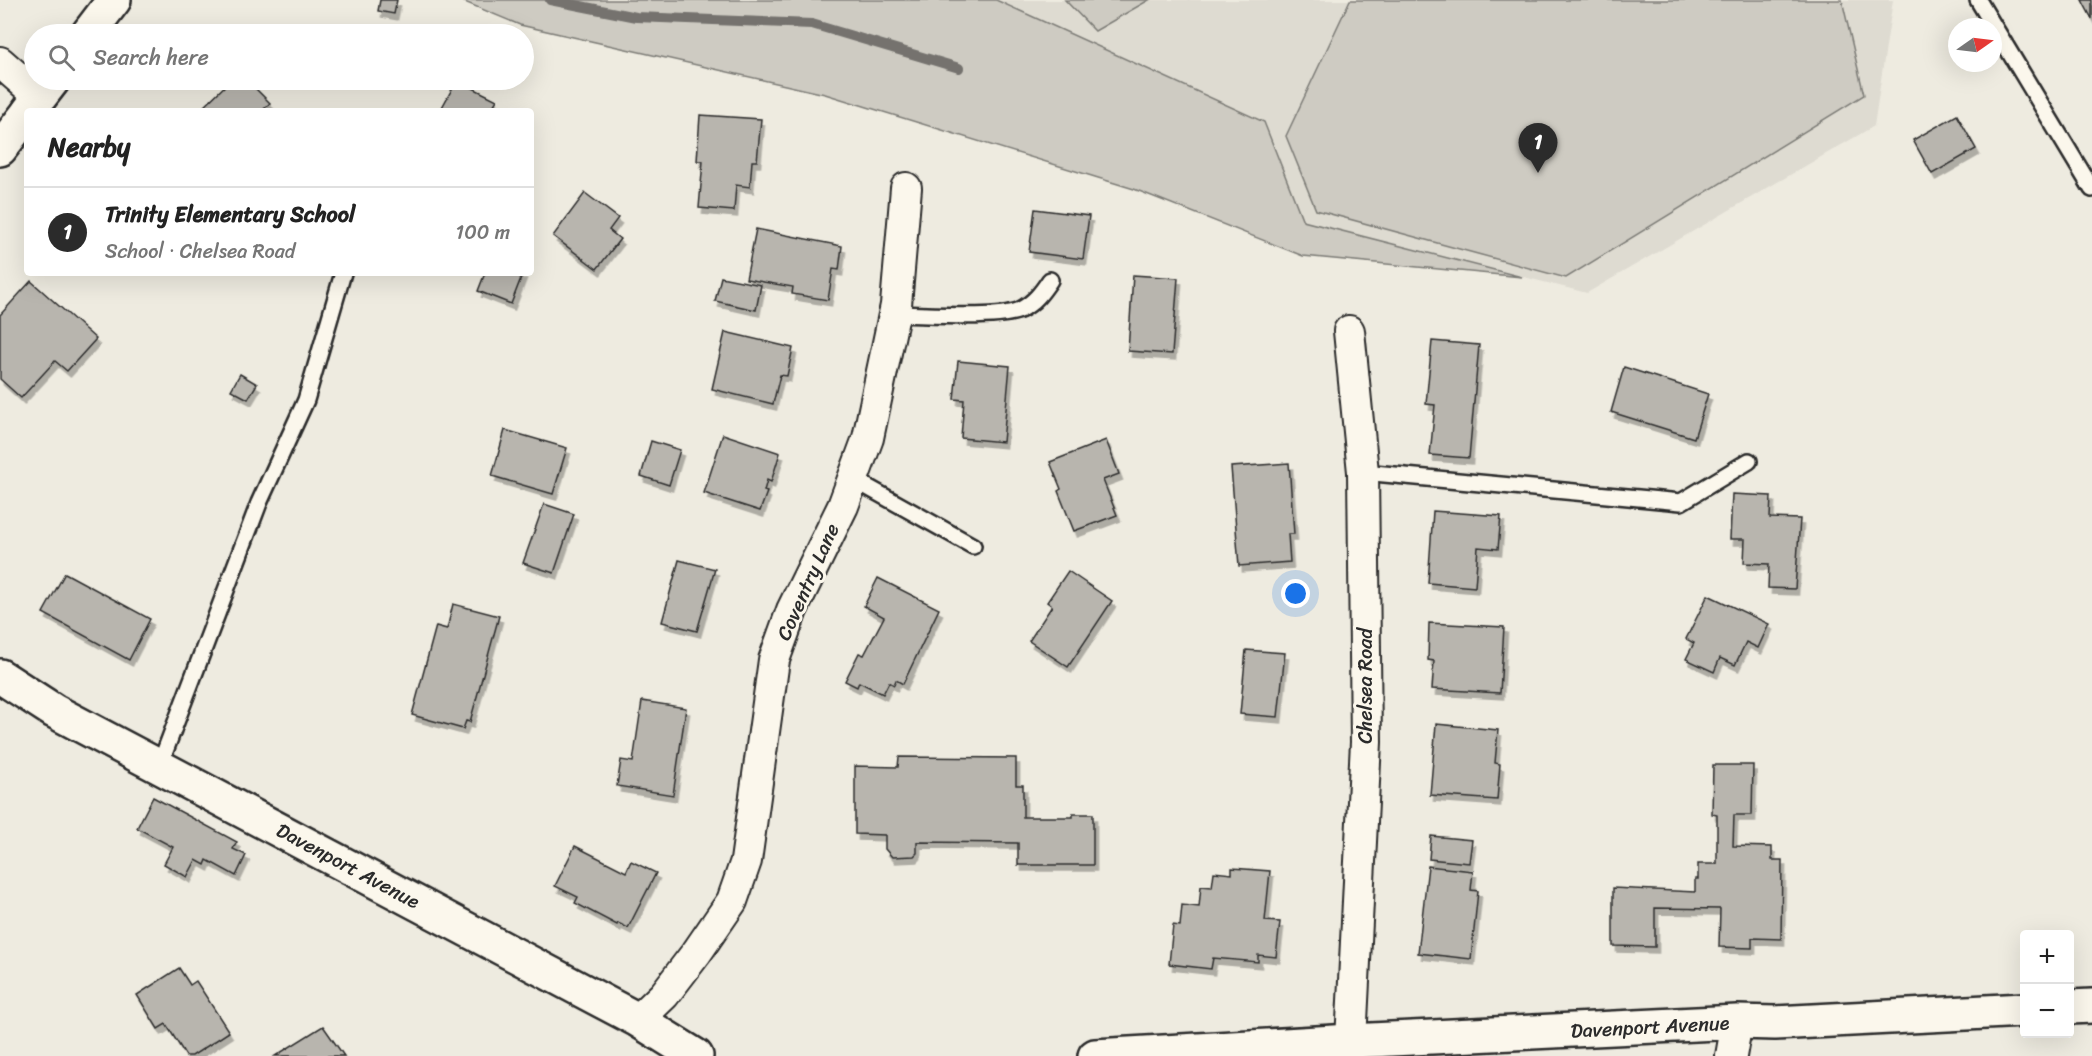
<!DOCTYPE html>
<meta charset="utf-8">
<style>
body{margin:0;font-family:Sriracha,sans-serif;background:#f2f2f2;color:#222}
.controls{position:absolute;right:18px;bottom:18px;display:grid;overflow:hidden;border-radius:6px;box-shadow:0 6px 24px #0002}
.controls button{width:54px;height:54px;display:grid;place-items:center;padding:0;border:0;border-bottom:2px solid #e0e0e0;background:#fff;color:#222;font:30px sans-serif}
.compass{position:absolute;left:1948px;top:18px;width:54px;height:54px;border-radius:50%;background:#fff;box-shadow:0 6px 24px #0002;rotate:76deg}
.you{position:absolute;left:1296px;top:594px;width:21px;height:21px;margin:-15px;border:4px solid #fff;border-radius:50%;background:#1a73e8;box-shadow:0 0 0 9px #1a73e833}
.badge{display:grid;place-items:center;width:39px;height:39px;border-radius:50%;background:#2b2b2b;color:#fff;font-size:20px;font-weight:700}
.pin{position:absolute;translate:-50% -50px;filter:drop-shadow(0 2px 3px #0008)}
.pin::after{content:'';position:absolute;top:32px;width:21px;height:18px;background:inherit;clip-path:polygon(0 0,100% 0,50% 100%)}
.list{margin:0;padding:0;list-style:none}
h2{display:flex;justify-content:space-between;align-items:center;height:78px;margin:0;padding:0 24px;font-size:26px}
h2 small{font-size:20px;font-weight:400;color:#767676}
.list li{display:grid;grid-template-columns:39px 1fr auto;gap:18px;align-items:center;box-sizing:border-box;height:90px;padding:0 24px;border-top:2px solid #e0e0e0}
.list b{display:block;font-size:22px;white-space:nowrap}
.list p{margin:0;font-size:20px;white-space:nowrap;color:#767676}
.list em{font-size:20px;font-style:normal;color:#767676}
.icon{flex:none;width:33px;height:33px;fill:none;stroke:currentColor;stroke-width:2;stroke-linecap:round;stroke-linejoin:round}
.map{position:relative;flex:none;width:2092px;height:1056px;overflow:hidden}
.search{position:absolute;background:#fff;box-shadow:0 6px 24px #0002;left:24px;top:24px;width:510px;height:66px;display:flex;align-items:center;gap:15px;box-sizing:border-box;padding:0 21px;border-radius:33px;color:#767676;font-size:22px}
.panel{position:absolute;background:#fff;box-shadow:0 6px 24px #0002;left:24px;top:108px;width:510px;height:168px;border-radius:6px}
.map>svg:first-child{display:block}
</style>
<div class="map">
<svg width="2092" height="1056" viewBox="0 0 2092 1056">
<defs>
<filter id="shadow"><feDropShadow dx="3.5" dy="6" stdDeviation="0" flood-color="#0004"/></filter>
</defs>
<rect width="100%" height="100%" fill="#eeebe0"/>
<filter id="ink" filterUnits="userSpaceOnUse"><feTurbulence type="fractalNoise" baseFrequency=".0167" numOctaves="2"/><feDisplacementMap in="SourceGraphic" scale="12" xChannelSelector="R" yChannelSelector="G"/><feConvolveMatrix kernelMatrix="1 2 1 2 8 2 1 2 1" color-interpolation-filters="sRGB"/></filter>
<g filter="url(#ink)">
<polygon fill="#dedbd1" points="996,0 1893,0 1874,126 1587,293 1303,221 1264,122"/>
<g fill="#cecbc2" stroke="#7c7b76" stroke-width="1.5">
<polygon points="460,0 996,0 1264,122 1303,221 1522,277 1303,256 1134,189 825,94 520,25"/>
<polygon points="1065,0 1149,0 1095,31"/>
<polygon points="1350,0 1842,0 1864,95 1566,278 1316,210 1286,136"/>
</g>
<g fill="none" stroke-linecap="round" stroke-linejoin="round">
<polyline stroke="#74726e" stroke-width="10" points="550,0 636,17 812,24 959,68"/>
</g>
<g fill="#b8b5ae" stroke="#2b2b2b" stroke-width="1.5" filter="url(#shadow)">
<polygon points="380,0 397,0 394,14 378,11"/>
<polygon points="2082,0 2092,0 2092,19"/>
<polygon points="231,80 247,80 270,103 262,111 199,111"/>
<polygon points="457,80 497,100 490,111 440,111"/>
<polygon points="700,115 761,119 757,161 752,161 750,187 736,185 734,211 699,208 703,161 697,161"/>
<polygon points="1957,115 1976,149 1932,174 1913,140"/>
<polygon points="585,193 618,218 609,230 620,239 597,269 553,236"/>
<polygon points="1035,209 1089,216 1083,259 1029,252"/>
<polygon points="756,229 842,246 839,270 833,269 828,300 792,294 793,287 746,279"/>
<polygon points="485,273 523,273 511,304 478,291"/>
<polygon points="1133,275 1178,278 1172,354 1128,351"/>
<polygon points="721,277 761,285 756,310 715,301"/>
<polygon points="31,281 96,339 67,371 55,361 21,398 0,379 0,315"/>
<polygon points="725,332 793,348 787,376 780,375 773,404 712,389"/>
<polygon points="1432,341 1479,345 1469,458 1430,455 1435,405 1426,404"/>
<polygon points="958,361 1010,366 1003,442 961,438 964,400 954,399"/>
<polygon points="1624,367 1708,394 1694,438 1611,412"/>
<polygon points="240,374 257,384 248,399 231,390"/>
<polygon points="505,430 567,448 553,494 492,476"/>
<polygon points="723,434 780,453 771,482 767,480 764,491 767,492 760,511 704,493"/>
<polygon points="1106,440 1119,474 1103,480 1117,515 1074,531 1058,491 1061,489 1050,462"/>
<polygon points="651,441 680,450 669,485 641,476"/>
<polygon points="1289,463 1294,534 1288,534 1290,562 1239,566 1231,467"/>
<polygon points="1732,494 1771,496 1770,518 1800,519 1795,589 1768,588 1769,564 1744,563 1745,539 1730,539"/>
<polygon points="544,504 574,514 554,573 523,563"/>
<polygon points="1433,511 1501,516 1498,549 1478,547 1475,587 1428,583"/>
<polygon points="679,560 715,569 697,631 662,622"/>
<polygon points="1068,571 1112,601 1068,667 1029,641 1052,606 1047,602"/>
<polygon points="65,573 150,619 129,660 43,613"/>
<polygon points="878,578 939,609 903,684 896,680 894,685 889,682 883,694 859,682 857,687 845,681 859,653 864,655 884,617 864,606"/>
<polygon points="1708,595 1769,624 1758,648 1746,642 1735,665 1720,658 1714,672 1686,659 1694,643 1686,639"/>
<polygon points="453,604 499,616 470,722 466,721 463,729 412,715 436,626 447,629"/>
<polygon points="1429,623 1504,627 1500,693 1432,689 1434,661 1428,660"/>
<polygon points="1246,650 1285,653 1278,717 1240,714"/>
<polygon points="642,701 686,708 673,795 617,786 621,760 633,762"/>
<polygon points="1436,724 1498,730 1495,763 1500,764 1497,800 1430,795"/>
<polygon points="899,757 1016,758 1016,785 1023,785 1023,817 1073,817 1073,814 1093,814 1093,865 1018,865 1018,843 917,842 917,853 914,856 892,857 885,849 885,835 855,834 855,766 898,767"/>
<polygon points="1713,765 1753,765 1752,815 1734,815 1733,846 1772,847 1772,860 1782,860 1781,939 1752,938 1752,948 1719,947 1720,909 1655,908 1655,947 1613,946 1613,888 1695,892 1695,879 1698,879 1698,864 1717,864 1717,815 1712,814"/>
<polygon points="153,797 237,842 233,849 246,855 236,876 207,860 205,865 196,860 187,877 164,864 173,847 137,828"/>
<polygon points="1431,836 1472,840 1469,863 1429,859"/>
<polygon points="575,846 626,872 631,861 656,873 628,928 618,923 617,925 575,903 578,897 555,886"/>
<polygon points="1428,866 1473,871 1471,890 1478,891 1471,959 1418,953"/>
<polygon points="1232,868 1270,871 1265,921 1280,922 1276,957 1258,955 1258,962 1213,958 1211,969 1169,964 1173,925 1180,926 1182,905 1199,907 1201,886 1212,887 1214,872 1232,874"/>
<polygon points="179,968 190,985 196,981 229,1032 192,1056 186,1056 166,1024 158,1029 137,995"/>
<polygon points="323,1026 344,1056 275,1056"/>
</g>
<g fill="none" stroke-linecap="round" stroke-linejoin="round">
<defs>
<g id="service">
<polyline points="1978,0 2092,189"/>
<path d="M 894,314 C 922,314 998,320 1020,310 C 1034,303 1042,292 1050,280"/>
<polyline points="1363,472 1681,502 1749,461"/>
<polyline points="853,479 973,546"/>
<polyline points="159,767 259,503 306,400 343,273"/>
</g>
<g id="minor">
<polyline points="0,62 40,97"/>
<polyline points="1349,331 1363,472 1366,742 1351,1041"/>
<polyline points="638,1020 664,995 697,952 732,901 746,861 774,660 792,610 843,506 868,438 896,305 906,188"/>
<polyline points="1731,1056 1737,1022"/>
</g>
<g id="tertiary">
<polyline points="88,34 114,0"/>
<polyline points="29,111 53,80"/>
<polyline points="0,149 27,114"/>
<polyline points="0,676 54,711 638,1020 696,1056"/>
<polyline points="2070,1007 2092,1006"/>
<polyline points="1095,1056 1351,1041 1737,1022 1775,1023 2024,1010"/>
</g>
</defs>
<use href="#service" stroke="#2b2b2b" stroke-width="20"/>
<use href="#minor" stroke="#2b2b2b" stroke-width="34"/>
<use href="#tertiary" stroke="#2b2b2b" stroke-width="38"/>
<use href="#service" stroke="#fbf7ec" stroke-width="15"/>
<use href="#minor" stroke="#fbf7ec" stroke-width="30"/>
<use href="#tertiary" stroke="#fbf7ec" stroke-width="33"/>
</g>
</g>
<g text-anchor="middle" dominant-baseline="central" stroke-width="6" stroke-linejoin="round" paint-order="stroke">
<g font-size="20" fill="#2b2b2b" stroke="#fbf7ec">
<text transform="translate(808 582) rotate(-66)">Coventry Lane</text>
<text transform="translate(1365 686) rotate(-90)">Chelsea Road</text>
<text transform="translate(348 866) rotate(28)">Davenport Avenue</text>
<text transform="translate(1650 1027) rotate(-3)">Davenport Avenue</text>
</g>
</g>
</svg>
<div class="controls">
<button>+</button>
<button>−</button>
</div>
<svg class="compass" viewBox="-18 -18 36 36"><path d="M0-13l5 13h-10z" fill="#e53935"/><path d="M0 13l5-13h-10z" fill="#767676"/></svg>
<div class="you"></div>
<div class="pin badge" style="left:1538px;top:173px">1</div>
<div class="search"><svg class="icon" aria-label="search" viewBox="0 0 24 24"><circle cx="10" cy="10" r="6"/><path d="M15 15l6 6"/></svg>Search here</div>
<section class="panel">
<h2>Nearby<small></small></h2>
<ul class="list">
<li><span class="badge">1</span><div><b>Trinity Elementary School</b><p>School · Chelsea Road</p></div><em>100 m</em></li>
</ul>
</section>
</div>
